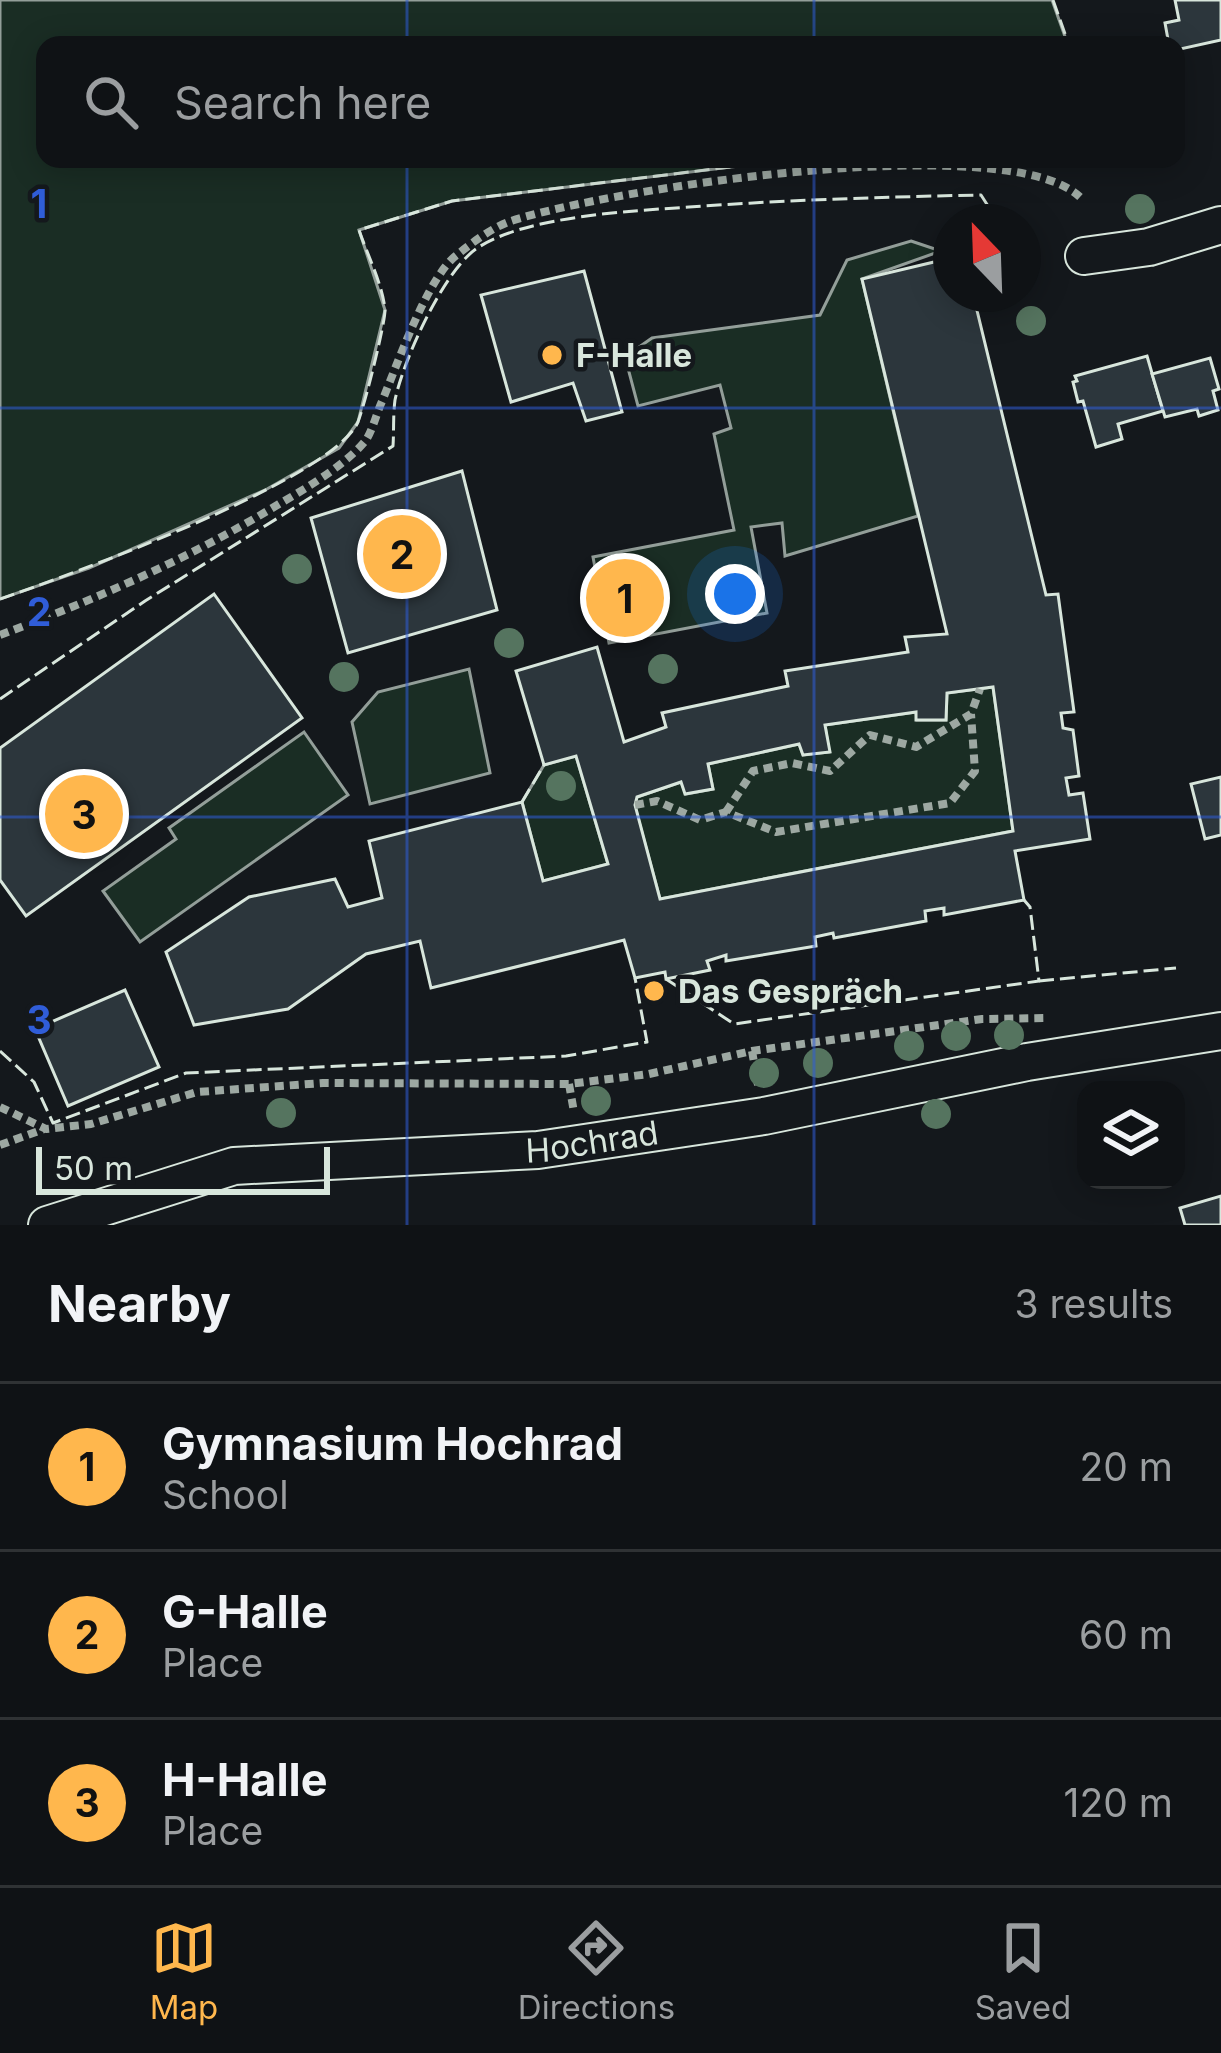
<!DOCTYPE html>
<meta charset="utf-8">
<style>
body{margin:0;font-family:Inter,sans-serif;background:#181b1e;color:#f1f3f6}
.controls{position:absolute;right:36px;bottom:36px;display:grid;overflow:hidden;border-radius:24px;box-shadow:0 6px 30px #0003}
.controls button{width:108px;height:108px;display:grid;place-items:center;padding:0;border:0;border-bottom:3px solid #2f3234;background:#0f1215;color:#f1f3f6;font:60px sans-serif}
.compass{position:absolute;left:933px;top:204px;width:108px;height:108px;border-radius:50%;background:#0f1215;box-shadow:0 6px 30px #0003;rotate:337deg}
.scale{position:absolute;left:36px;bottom:30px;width:294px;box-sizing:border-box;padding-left:12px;border:6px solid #d8e6dc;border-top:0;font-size:33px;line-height:42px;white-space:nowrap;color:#d8e6dc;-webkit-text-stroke:9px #14181c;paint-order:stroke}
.you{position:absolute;left:735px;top:594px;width:42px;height:42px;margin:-30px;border:9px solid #fff;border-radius:50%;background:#1a73e8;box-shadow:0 0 0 18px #1a73e833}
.badge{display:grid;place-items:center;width:78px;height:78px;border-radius:50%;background:#ffb74d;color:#111;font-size:39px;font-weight:700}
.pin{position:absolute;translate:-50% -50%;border:6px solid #fff;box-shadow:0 3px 12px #0006}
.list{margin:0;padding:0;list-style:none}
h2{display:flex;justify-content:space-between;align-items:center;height:156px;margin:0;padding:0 48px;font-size:51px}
h2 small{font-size:39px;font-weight:400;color:#9b9ea0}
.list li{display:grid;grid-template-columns:78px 1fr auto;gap:36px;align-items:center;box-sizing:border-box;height:168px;padding:0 48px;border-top:3px solid #2f3234}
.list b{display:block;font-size:45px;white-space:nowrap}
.list p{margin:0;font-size:39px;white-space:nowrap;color:#9b9ea0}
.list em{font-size:39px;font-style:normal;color:#9b9ea0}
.icon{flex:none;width:66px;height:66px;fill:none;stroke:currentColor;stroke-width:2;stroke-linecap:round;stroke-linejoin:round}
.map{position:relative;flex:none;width:1221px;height:1225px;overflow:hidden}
.search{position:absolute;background:#0f1215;box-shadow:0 6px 30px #0003;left:36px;right:36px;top:36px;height:132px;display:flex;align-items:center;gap:30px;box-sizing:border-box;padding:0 42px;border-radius:24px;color:#9b9ea0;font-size:45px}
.sheet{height:660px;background:#0f1215}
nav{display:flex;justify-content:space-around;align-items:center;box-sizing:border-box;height:168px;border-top:3px solid #2f3234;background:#0f1215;font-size:33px;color:#9b9ea0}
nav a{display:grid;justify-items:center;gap:6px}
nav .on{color:#ffb74d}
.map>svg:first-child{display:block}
</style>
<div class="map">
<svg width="1221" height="1225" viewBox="0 0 1221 1225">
<rect width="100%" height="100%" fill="#14181c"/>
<g fill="#1a2d24" stroke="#939e99" stroke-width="3">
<polygon points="0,0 1052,0 1068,45 45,45 45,159 796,159 452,201 359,230 385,310 358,422 339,448 267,489 89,568 0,599"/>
<polygon points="911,241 941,251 862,279 918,516 785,556 782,523 751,527 767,613 609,643 593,557 734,530 714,434 731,428 720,385 638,406 625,357 652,338 820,315 847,260"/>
<polygon points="469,669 490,773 370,804 352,722 378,692"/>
<polygon points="993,687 1013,831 660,899 635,807 637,797 681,782 686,794 713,789 708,764 799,744 803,755 829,752 825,725 916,712 917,720 946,720 947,693"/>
<polygon points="304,732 348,795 140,942 103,891 176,839 169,828"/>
<polygon points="576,756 608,864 543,881 522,802 544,765"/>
</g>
<g fill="#2c363c" stroke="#d8e6dc" stroke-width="3" fill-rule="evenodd">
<polygon points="1175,0 1221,0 1221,40 1176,50 1176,45 1169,45 1165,23 1179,20"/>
<path d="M 951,258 L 951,294 L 973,294 L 1046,595 L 1058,594 L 1074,712 L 1061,713 L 1063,728 L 1073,730 L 1079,776 L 1066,778 L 1069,795 L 1083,793 L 1090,839 L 1015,851 L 1024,900 L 944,915 L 944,908 L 925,911 L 926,921 L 834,938 L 833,933 L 815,937 L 816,946 L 726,961 L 726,955 L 707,961 L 710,970 L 666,979 L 665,972 L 635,978 L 624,940 L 431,988 L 420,941 L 366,954 L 288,1009 L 194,1025 L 166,952 L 249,897 L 335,879 L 348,907 L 382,898 L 369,841 L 522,802 L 543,881 L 608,864 L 576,756 L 544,765 L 516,671 L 597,647 L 624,742 L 666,727 L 662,713 L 788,686 L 785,671 L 908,652 L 905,637 L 947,634 L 862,279 ZM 993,687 L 1013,831 L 660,899 L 635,805 L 637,797 L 681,782 L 685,794 L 713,789 L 708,764 L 799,744 L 803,755 L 830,752 L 825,725 L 916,712 L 916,720 L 946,720 L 947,693 Z"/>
<polygon points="584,271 622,412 586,421 573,383 511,402 481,295"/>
<polygon points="1147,356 1163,411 1118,424 1122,439 1096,447 1083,401 1078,402 1073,382 1077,381 1075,376"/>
<polygon points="1210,358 1219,389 1213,391 1218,410 1199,416 1197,409 1165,417 1152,374"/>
<polygon points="462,471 497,610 348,653 311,518"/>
<polygon points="214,594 302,718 26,916 0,880 0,748"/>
<polygon points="1221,777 1221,835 1205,839 1191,784"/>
<polygon points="125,990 159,1067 68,1106 35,1029"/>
<polygon points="1221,1196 1221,1225 1185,1225 1180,1208"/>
</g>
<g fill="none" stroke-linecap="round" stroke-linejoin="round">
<defs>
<g id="minor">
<polyline points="1084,256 1149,247 1221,225"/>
<path id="s1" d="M 47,1225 L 234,1166 L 538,1150 L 764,1116 L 1027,1062 L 1221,1031"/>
</g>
</defs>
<use href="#minor" stroke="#d8e6dc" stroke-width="40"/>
<g stroke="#9da8a2" stroke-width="8" stroke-dasharray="9 6" stroke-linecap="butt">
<path d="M 0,635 C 97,599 190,558 279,504 C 305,489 347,464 366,440 C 372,431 376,416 380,406 C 396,369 427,276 458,254 C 473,242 493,227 511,221 C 609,189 1007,128 1080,197"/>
<polyline points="635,805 657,801 700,820 726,812 776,832 950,803 975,771 971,714"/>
<polyline points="726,812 753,771 792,763 830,771 870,735 916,747 971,714 980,689"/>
<polyline points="752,1051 758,1085"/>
<polyline points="569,1084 574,1112"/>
<polyline points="0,1107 46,1129 91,1124 197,1092 323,1083 569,1084 649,1074 752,1051 982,1019 1045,1018"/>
<polyline points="0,1145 44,1129"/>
</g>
<use href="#minor" stroke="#14181c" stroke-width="36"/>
<g stroke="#d8e6dc" stroke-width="3" stroke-dasharray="15 6" stroke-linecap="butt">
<polyline points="1053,0 1069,45"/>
<path d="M 0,599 C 70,575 326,482 357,424 C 363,412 386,321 385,309 C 382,283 367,254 359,230 L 452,201 L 796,159"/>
<path d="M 0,699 L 145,601 L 393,446 C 394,431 393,415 395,400 C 403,361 443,272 476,249 C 523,216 632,211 689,207 C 786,200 883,197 981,195 L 995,217"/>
<polyline points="522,802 544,765"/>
<polyline points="666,979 734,1024 1039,981 1030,907 1024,900"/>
<polyline points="1039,981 1176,968"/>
<polyline points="0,1051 34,1082 53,1123 186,1073 566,1056 647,1042 635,978"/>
</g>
</g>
<g fill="#55745f">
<circle cx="1140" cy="209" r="15"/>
<circle cx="1031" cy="321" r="15"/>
<circle cx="297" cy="569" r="15"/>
<circle cx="509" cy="643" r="15"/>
<circle cx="663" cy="669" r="15"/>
<circle cx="344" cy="677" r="15"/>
<circle cx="561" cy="786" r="15"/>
<circle cx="1009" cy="1035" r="15"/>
<circle cx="956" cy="1036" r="15"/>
<circle cx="909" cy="1046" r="15"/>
<circle cx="818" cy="1063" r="15"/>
<circle cx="764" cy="1073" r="15"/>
<circle cx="596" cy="1101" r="15"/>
<circle cx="281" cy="1113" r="15"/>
<circle cx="936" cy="1114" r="15"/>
</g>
<path fill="none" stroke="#305dd8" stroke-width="3" stroke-opacity="0.55" d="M 407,0 L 407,45M 814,0 L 814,45M 407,159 L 407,1225M 814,159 L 814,1225M 0,408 L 1221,408M 0,817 L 1221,817"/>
<g fill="#ffb74d" stroke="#14181c" stroke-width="4.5">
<circle cx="552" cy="355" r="12"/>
<circle cx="654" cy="991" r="12"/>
</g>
<g text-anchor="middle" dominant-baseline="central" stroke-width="9" stroke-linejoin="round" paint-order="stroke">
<g font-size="33" font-weight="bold" fill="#d8e6dc" stroke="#14181c" text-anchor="start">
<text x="576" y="355">F-Halle</text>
<text x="678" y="991">Das Gespräch</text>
</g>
<g font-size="33" fill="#d8e6dc" stroke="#14181c">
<text stroke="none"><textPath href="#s1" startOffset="555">Hochrad</textPath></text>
</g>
</g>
<g font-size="39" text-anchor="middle" font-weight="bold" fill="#305dd8" stroke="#14181c" stroke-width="9" stroke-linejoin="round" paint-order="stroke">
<text x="39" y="218">1</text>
<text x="39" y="626">2</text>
<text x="39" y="1034">3</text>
</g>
</svg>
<div class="controls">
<button><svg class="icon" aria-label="layers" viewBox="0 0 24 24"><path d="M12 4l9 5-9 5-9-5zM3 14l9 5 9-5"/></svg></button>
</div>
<svg class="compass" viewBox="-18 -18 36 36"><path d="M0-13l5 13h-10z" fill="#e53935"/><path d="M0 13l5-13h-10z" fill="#9b9ea0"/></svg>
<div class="scale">50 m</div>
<div class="you"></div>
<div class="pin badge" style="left:625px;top:598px">1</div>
<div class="pin badge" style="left:402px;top:554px">2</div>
<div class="pin badge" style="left:84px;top:814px">3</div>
<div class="search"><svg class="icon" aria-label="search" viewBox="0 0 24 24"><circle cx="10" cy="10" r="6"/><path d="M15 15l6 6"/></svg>Search here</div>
</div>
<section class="sheet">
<h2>Nearby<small>3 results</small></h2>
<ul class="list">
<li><span class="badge">1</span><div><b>Gymnasium Hochrad</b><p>School</p></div><em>20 m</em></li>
<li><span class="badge">2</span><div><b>G-Halle</b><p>Place</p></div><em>60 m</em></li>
<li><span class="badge">3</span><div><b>H-Halle</b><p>Place</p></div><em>120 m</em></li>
</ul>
</section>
<nav>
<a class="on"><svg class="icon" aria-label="map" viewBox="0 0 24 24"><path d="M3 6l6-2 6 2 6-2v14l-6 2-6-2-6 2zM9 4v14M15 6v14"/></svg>Map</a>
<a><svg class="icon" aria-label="directions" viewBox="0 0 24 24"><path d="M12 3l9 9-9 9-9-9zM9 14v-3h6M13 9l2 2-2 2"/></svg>Directions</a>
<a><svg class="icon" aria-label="saved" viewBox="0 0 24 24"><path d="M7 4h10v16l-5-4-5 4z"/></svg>Saved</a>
</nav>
